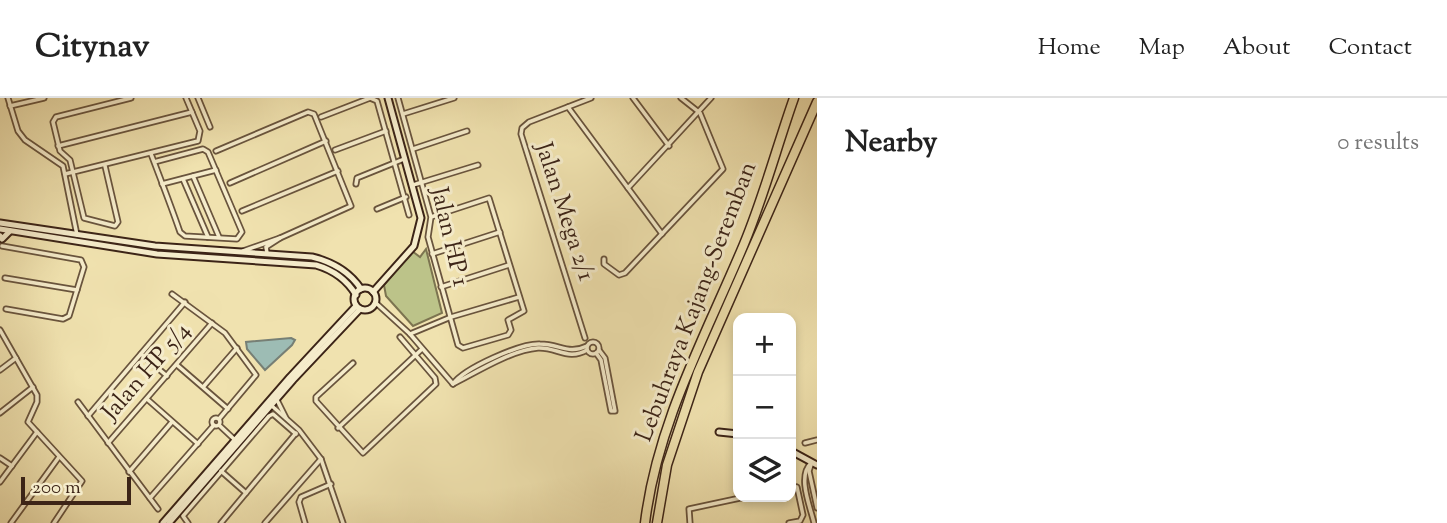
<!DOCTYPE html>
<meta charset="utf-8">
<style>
body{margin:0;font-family:"Sorts Mill Goudy",serif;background:#f2f2f2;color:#222}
.controls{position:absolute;right:21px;bottom:21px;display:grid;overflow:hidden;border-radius:14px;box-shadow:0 4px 10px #0003}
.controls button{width:63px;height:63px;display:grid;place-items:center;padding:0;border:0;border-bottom:2px solid #e0e0e0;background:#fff;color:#222;font:35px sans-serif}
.scale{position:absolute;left:21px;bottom:18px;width:110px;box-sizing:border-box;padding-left:7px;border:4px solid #3c2417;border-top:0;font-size:19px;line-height:24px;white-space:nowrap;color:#3c2417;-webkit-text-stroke:5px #f5eccb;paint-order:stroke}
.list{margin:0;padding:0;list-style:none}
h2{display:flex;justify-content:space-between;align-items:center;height:91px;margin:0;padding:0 28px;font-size:30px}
h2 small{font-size:23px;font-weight:400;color:#767676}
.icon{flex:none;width:38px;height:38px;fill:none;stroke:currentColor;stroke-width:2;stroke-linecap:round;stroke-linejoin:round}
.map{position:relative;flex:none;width:817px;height:425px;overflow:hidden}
header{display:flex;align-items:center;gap:42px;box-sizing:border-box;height:98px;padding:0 35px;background:#fff;border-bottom:2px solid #e0e0e0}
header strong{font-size:33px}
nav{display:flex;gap:38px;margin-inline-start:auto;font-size:24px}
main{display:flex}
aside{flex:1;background:#fff}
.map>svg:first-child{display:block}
</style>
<header>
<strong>Citynav</strong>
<nav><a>Home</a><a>Map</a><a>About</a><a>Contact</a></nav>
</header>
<main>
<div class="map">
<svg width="817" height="425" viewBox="0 0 817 425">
<rect width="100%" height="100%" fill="#f0e2af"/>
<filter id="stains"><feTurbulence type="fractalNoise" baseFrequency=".00286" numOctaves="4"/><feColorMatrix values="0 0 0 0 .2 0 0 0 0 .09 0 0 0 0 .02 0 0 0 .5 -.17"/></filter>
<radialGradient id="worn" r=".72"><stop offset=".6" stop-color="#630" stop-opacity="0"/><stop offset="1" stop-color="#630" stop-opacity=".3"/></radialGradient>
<polygon fill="#bcc389" stroke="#7c7450" stroke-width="2" points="426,151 442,215 413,228 386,198 384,187 412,153 420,159"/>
<polygon fill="#9dbcb4" stroke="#767f75" stroke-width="2" points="291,240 295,242 292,247 265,272 247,251 246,244"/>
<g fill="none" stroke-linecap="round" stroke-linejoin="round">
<defs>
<g id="street">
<polyline points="8,0 18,33 25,42 63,68 77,137"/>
<polyline points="198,0 210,29"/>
<polyline points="398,0 431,119 428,139 458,247 463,250 508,237 511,232 508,222 524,213 489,100 431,119"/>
<polyline points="633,0 669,48"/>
<polyline points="10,8 44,0"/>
<polyline points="568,9 662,136"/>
<polyline points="403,16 454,0"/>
<polyline points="321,19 370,0 377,3 409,117"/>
<polyline points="58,48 192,14"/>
<polyline points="413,51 467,33"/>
<polyline points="335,52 386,33"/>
<polyline points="216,53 308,14 314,16 351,108 280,140"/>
<path d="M 151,56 C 161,82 171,108 180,134 L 185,138 L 237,141 L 242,134 L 208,54 L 203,51 L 154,64"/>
<polyline points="105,68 118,124 115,128 84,120 70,62 60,53 53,24 56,19 131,0"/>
<polyline points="65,76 198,43 200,33 186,0"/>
<polyline points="193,78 219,139"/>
<polyline points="183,81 208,139"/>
<polyline points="230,85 326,43"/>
<polyline points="162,86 216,72"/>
<polyline points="356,86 357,80 404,61"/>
<polyline points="413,87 478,67"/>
<polyline points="628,90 711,0"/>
<polyline points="377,111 406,99"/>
<polyline points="242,113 338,73"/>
<polyline points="2,148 81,162 84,169 69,218 63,221 6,211"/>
<polyline points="243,153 280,140 266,149 267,155"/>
<polyline points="432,156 500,134"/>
<polyline points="604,161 604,166 619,177 625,175 723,71 700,15 681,0"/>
<polyline points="5,180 77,192"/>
<polyline points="441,189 509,167"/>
<polyline points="172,196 225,235 256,277 219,321"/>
<polyline points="376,205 410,236 453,286"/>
<polyline points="0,232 37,297 37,304 28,324 82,383 54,425"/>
<polyline points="410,236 451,219 519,199"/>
<polyline points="585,240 521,36 522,30 529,24 591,0"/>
<circle cx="593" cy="250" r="6"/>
<polyline points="596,255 601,262 611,313 615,313 605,260 599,252"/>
<polyline points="141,256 167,278"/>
<polyline points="353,265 316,299 316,303 363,355 436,286 435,280 400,239"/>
<polyline points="177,267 228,311"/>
<polyline points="0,272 16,260"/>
<path d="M 455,285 C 478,273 512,252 538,250 C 557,249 568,263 587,252"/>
<path d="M 453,286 C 464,270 521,245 540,246 C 560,246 568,257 587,248"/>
<polyline points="204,288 237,250"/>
<polyline points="276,300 286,320"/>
<polyline points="147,301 198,346"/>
<polyline points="78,304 158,411"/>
<polyline points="272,308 299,332 321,361 343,425"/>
<polyline points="0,315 33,289"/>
<polyline points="88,318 185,204"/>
<circle cx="216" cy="324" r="4"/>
<polyline points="219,327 235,342"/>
<polyline points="338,330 422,251"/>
<polyline points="108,345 212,225"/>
<polyline points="805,345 817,342"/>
<polyline points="0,360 12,368"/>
<path d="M 811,365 C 797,378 810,408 814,425"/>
<polyline points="811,367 809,373 817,410"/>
<polyline points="221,373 246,395"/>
<polyline points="129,374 172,324"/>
<polyline points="0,384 37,334"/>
<polyline points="150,400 214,327"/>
<polyline points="11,425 59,359"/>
<polyline points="188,425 183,418 269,318 273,316 296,336"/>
<polyline points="221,425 296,335"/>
<polyline points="265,425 321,361"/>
<polyline points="305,425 299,404 301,399 331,386"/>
<polyline points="690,425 689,411 745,399"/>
<polyline points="789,425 800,423 803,417 797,389 791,388"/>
</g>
<g id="secondary">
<path d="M 0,125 L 155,148 L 312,159 C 333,164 349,173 361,191"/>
<path d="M 0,131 L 157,156 L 316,167 C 333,172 347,182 356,197"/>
<polyline points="0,138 2,141 10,133"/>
<circle cx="365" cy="201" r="11"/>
<polyline points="373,194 414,148 421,120 388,0"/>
<polyline points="719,334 738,336"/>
<polyline points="791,353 817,367"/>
<polyline points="163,425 290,279 356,208"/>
<polyline points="169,425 293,282 360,211"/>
</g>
<g id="highway">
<path d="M 645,425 C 657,325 706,237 744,146 C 764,98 777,48 794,0"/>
<polyline points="657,425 667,367 698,274 817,4"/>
</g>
</defs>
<use href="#street" stroke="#69543d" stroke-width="7"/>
<use href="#secondary" stroke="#3c2417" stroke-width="9"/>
<use href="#highway" stroke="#3c2417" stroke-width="11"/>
<use href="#street" stroke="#f5eccb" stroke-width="3.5"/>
<use href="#secondary" stroke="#f5eccb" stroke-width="5"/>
<use href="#highway" stroke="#f0e2af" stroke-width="8"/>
</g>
<g text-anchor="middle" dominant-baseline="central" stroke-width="6" stroke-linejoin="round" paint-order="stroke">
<g font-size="24" fill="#3c2417" stroke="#f5eccb">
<text transform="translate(564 114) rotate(72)">Jalan Mega 2/1</text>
<text transform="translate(449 139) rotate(77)">Jalan HP 1</text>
<text transform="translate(697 204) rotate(-69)">Lebuhraya Kajang-Seremban</text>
<text transform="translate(147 274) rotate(-49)">Jalan HP 5/4</text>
</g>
</g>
<rect width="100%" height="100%" filter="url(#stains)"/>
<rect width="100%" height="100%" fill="url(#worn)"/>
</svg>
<div class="controls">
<button>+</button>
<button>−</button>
<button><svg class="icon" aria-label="layers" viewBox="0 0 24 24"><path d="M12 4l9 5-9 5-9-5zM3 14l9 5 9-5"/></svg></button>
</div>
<div class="scale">200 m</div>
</div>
<aside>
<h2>Nearby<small>0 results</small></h2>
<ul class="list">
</ul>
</aside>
</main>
